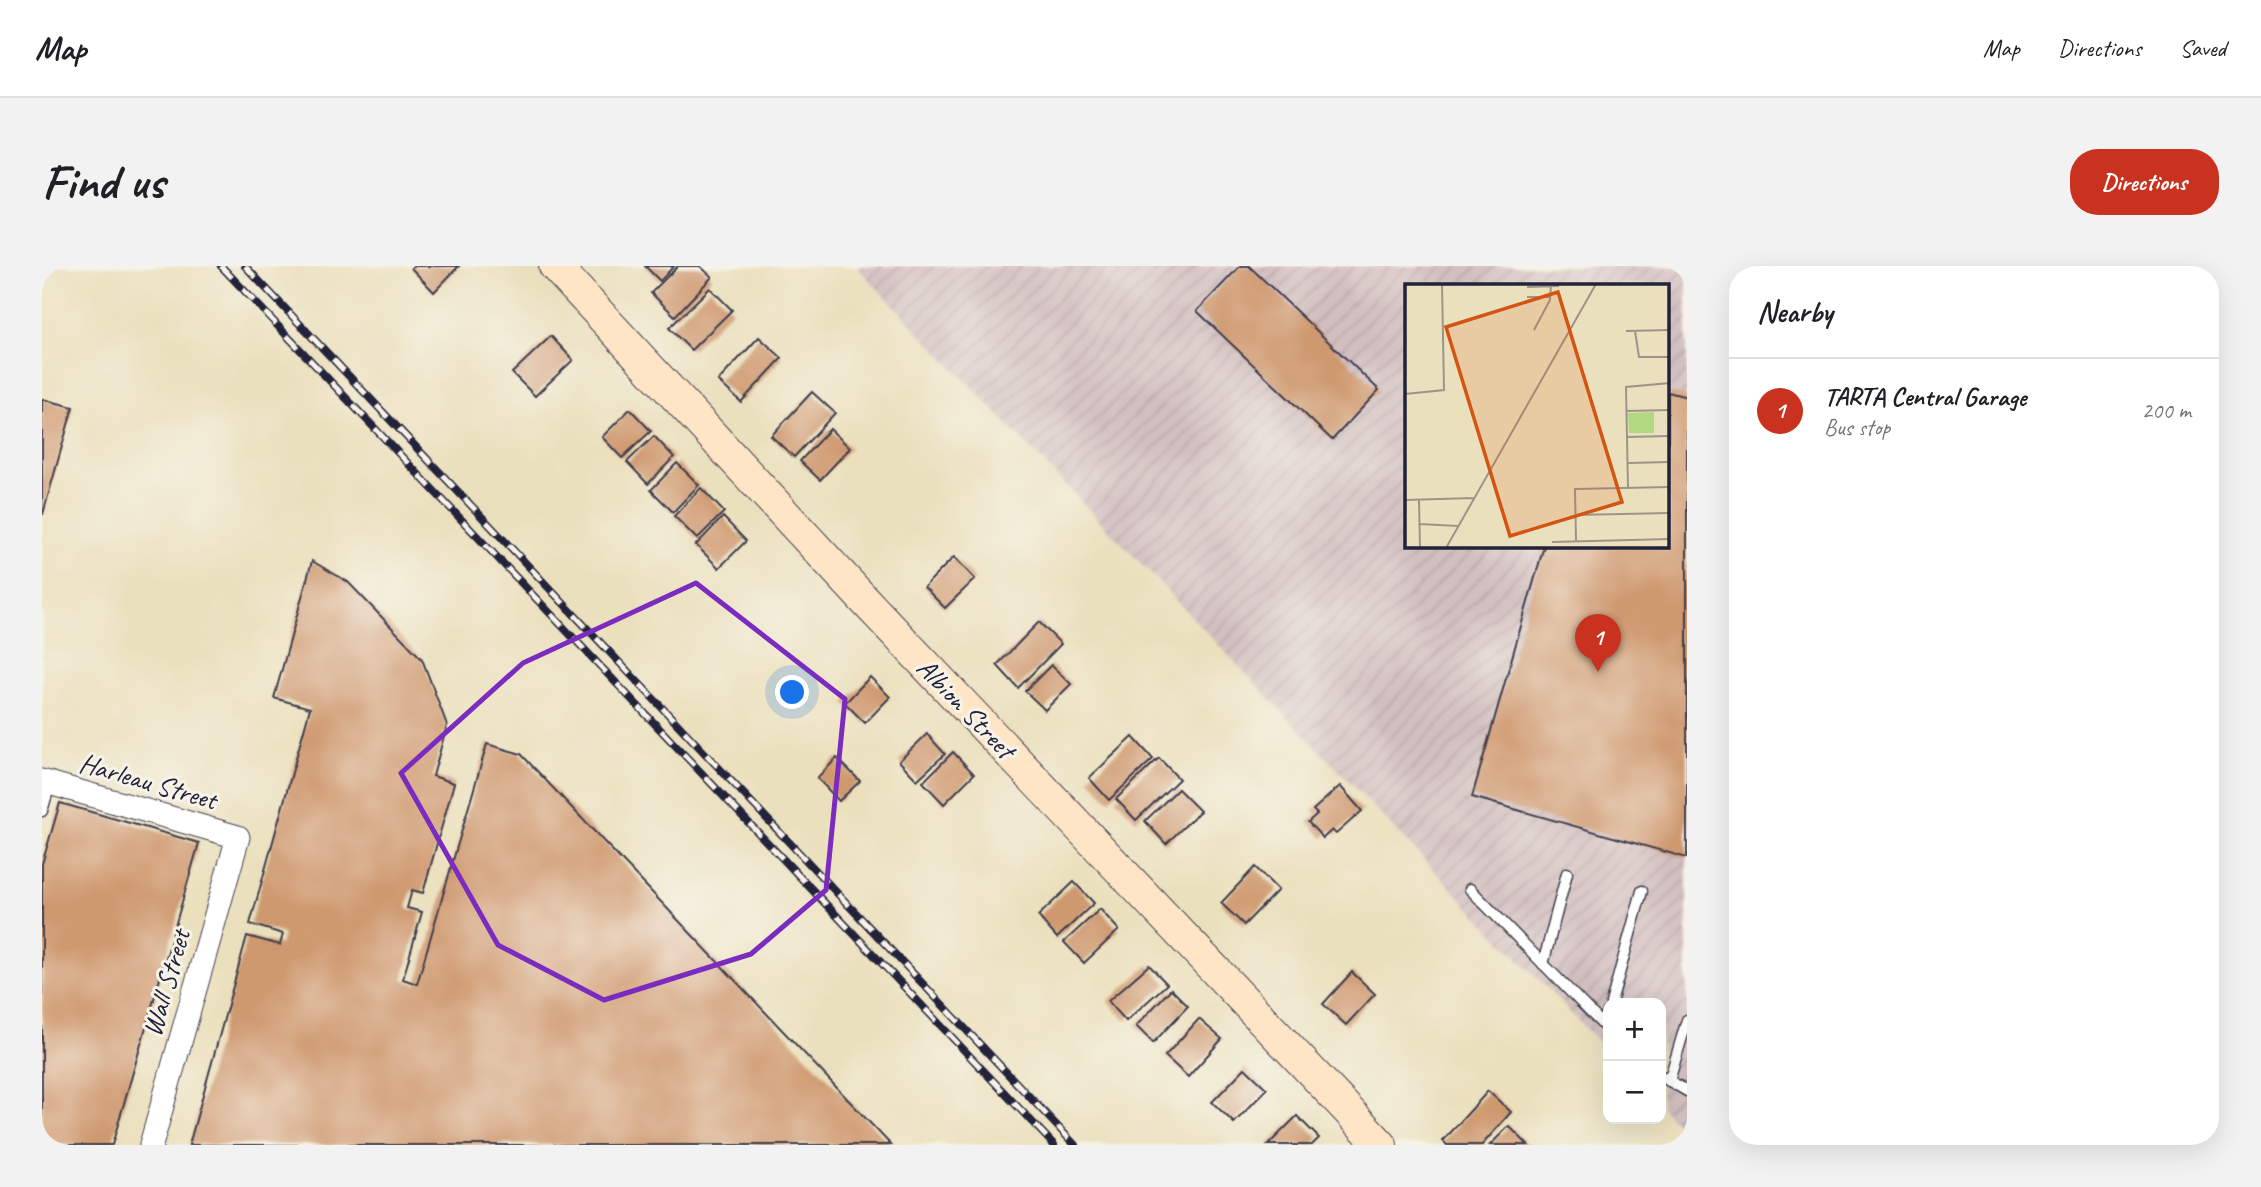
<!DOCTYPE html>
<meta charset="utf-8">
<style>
body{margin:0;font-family:Caveat,sans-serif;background:#f2f2f2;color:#202124}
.controls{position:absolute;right:21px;bottom:21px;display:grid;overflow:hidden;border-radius:14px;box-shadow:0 7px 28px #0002}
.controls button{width:63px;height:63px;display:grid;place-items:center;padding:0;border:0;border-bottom:2px solid #e0e0e0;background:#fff;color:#202124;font:35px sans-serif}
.you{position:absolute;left:751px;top:427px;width:24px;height:24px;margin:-18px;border:5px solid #fff;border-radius:50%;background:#1a73e8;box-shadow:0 0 0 10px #1a73e833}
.badge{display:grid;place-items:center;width:46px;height:46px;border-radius:50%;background:#c8321e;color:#fff;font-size:23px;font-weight:700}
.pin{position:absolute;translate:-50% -58px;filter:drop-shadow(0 2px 4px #0008)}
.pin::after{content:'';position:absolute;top:37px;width:24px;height:21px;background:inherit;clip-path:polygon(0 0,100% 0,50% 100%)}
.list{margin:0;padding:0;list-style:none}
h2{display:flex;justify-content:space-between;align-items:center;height:91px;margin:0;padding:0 28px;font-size:30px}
h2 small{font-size:23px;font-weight:400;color:#757577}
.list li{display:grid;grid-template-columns:46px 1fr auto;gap:21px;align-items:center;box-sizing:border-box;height:105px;padding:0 28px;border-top:2px solid #e0e0e0}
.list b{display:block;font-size:26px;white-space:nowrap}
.list p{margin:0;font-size:23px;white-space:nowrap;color:#757577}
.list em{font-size:23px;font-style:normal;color:#757577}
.map{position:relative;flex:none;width:1645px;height:879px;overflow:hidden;border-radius:28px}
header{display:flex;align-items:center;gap:42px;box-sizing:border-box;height:98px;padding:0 35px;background:#fff;border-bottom:2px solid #e0e0e0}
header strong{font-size:33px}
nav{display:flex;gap:38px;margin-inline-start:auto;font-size:24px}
.intro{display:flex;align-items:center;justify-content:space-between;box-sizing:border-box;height:168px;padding:0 42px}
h1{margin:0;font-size:49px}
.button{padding:18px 32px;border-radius:28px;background:#c8321e;color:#fff;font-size:24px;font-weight:700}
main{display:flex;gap:42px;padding:0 42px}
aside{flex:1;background:#fff;border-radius:28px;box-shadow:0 7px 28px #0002}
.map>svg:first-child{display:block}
</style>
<header>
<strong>Map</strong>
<nav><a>Map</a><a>Directions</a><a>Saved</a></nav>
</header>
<div class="intro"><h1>Find us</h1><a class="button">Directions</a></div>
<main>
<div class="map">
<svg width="1645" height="879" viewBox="0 0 1645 879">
<defs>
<pattern id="industrial-furrows" width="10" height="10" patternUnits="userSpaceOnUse" patternTransform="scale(1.75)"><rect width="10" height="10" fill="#d2bfc0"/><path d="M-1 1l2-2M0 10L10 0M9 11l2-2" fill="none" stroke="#b4a4a6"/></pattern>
</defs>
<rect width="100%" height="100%" fill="#f7f3e8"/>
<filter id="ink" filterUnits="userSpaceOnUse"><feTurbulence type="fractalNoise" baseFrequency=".0143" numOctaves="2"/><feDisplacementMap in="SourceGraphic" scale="14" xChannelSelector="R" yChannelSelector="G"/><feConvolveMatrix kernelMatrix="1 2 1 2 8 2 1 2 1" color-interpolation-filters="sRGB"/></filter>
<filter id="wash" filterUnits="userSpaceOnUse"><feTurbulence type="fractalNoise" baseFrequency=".00686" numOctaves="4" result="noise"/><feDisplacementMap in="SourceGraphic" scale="28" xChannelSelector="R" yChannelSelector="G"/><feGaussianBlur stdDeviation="1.57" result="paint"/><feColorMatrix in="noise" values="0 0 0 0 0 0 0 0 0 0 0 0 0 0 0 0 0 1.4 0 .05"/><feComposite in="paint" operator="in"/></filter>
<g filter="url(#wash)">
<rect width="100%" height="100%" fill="#ebe0bd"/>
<path fill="url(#industrial-furrows)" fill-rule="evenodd" d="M 814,0 L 1645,0 L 1645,869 L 1619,841 L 1619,737 L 1566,737 L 1566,786 ZM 1365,19 L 1626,19 L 1626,280 L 1365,280 Z"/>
<g id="blocks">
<g fill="#cf9970">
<polygon points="371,0 417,0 392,26 369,2"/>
<polygon points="603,0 632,0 618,15"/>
<polygon points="636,0 658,0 670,11 633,50 609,27"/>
<polygon points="1198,0 1207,0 1337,124 1290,174 1155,45"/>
<polygon points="668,22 690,44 649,84 627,62"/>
<polygon points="509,70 531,94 493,130 470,107"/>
<polygon points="717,71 740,92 699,136 676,115"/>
<polygon points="770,126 793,147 752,191 729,170"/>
<polygon points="1626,126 1645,131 1645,592 1430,531 1502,280 1626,280"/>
<polygon points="0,133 31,141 1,248 0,248"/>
<polygon points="588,143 609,165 580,192 560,171"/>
<polygon points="788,163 808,182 778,214 758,195"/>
<polygon points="612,170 632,191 606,218 585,196"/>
<polygon points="635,197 657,219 631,246 609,224"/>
<polygon points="659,222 682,246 655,273 632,250"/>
<polygon points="681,251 704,275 677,302 654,279"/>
<polygon points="912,291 933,313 903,342 882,321"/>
<polygon points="270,295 306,316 380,393 405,459 391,510 412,517 381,627 370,624 365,642 380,646 361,713 375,718 445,478 479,488 849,879 147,879 205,670 238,679 241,668 208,658 268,442 232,432"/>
<polygon points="997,356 1019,378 976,422 955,399"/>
<polygon points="1009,399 1029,418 1003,444 983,425"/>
<polygon points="828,411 848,431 823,457 803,437"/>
<polygon points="885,468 903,488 875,514 857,495"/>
<polygon points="1091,471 1111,493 1067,534 1047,512"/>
<polygon points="911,486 932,508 902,538 881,516"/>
<polygon points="795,492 818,515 797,535 775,512"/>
<polygon points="1117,492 1137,513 1094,554 1074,533"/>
<polygon points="1298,520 1320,545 1294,568 1290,564 1281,572 1266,556 1275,548 1271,544"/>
<polygon points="1136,523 1158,545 1124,578 1103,555"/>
<polygon points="18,537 157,577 70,879 0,879 0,598"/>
<polygon points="1213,601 1236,624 1202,659 1179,637"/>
<polygon points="1032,616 1052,637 1015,672 996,650"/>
<polygon points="1058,643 1077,664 1042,697 1022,676"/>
<polygon points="1107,699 1125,718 1084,755 1066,735"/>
<polygon points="1310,706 1333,728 1304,759 1281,738"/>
<polygon points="1129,723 1146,740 1111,777 1094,760"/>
<polygon points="1157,753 1180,773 1146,811 1123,790"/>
<polygon points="1203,802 1225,823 1192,857 1170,836"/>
<polygon points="1446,825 1469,846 1440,879 1405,879 1401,875"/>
<polygon points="1255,850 1277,872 1270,879 1226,879"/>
<polygon points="1467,860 1486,879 1448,879"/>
</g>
</g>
</g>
<g filter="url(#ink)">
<use href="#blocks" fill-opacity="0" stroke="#403e4e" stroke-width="2"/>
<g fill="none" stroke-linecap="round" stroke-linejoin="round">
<defs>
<g id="lane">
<polyline points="0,545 8,518"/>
<polyline points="1428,623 1566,764"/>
<polyline points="1501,698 1525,607"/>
<polyline points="1569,737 1600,625"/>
<polyline points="1562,760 1566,746"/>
<polyline points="1619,810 1645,825"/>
<polyline points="1627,815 1645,754"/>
</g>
<polyline id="street" points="0,515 196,571 109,879"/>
<polyline id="secondary" points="513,0 826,338 1339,879"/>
</defs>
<use href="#lane" stroke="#403e4e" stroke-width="13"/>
<use href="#street" stroke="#403e4e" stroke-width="25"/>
<use href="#secondary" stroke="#403e4e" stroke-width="34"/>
<use href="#lane" stroke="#fff" stroke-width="10"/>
<use href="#street" stroke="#fff" stroke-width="23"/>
<use href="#secondary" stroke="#fee5c5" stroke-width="32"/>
<defs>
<g id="rail">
<polyline points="179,0 1012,879"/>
<polyline points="203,0 1033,879"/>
</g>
</defs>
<use href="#rail" stroke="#22223b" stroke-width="8"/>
<use href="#rail" stroke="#f7f3e8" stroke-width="5" stroke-dasharray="16" stroke-linecap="butt"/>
</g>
</g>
<path fill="none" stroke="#7b2cbf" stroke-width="5" stroke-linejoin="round" d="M 654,317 L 803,433 L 784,624 L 709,688 L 562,734 L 456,679 L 359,507 L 481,397 Z"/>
<g text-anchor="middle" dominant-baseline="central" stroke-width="6" stroke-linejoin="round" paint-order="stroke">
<g font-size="28" fill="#22223b" stroke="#f7f3e8">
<text transform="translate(924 442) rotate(46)">Albion Street</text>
<text transform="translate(106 515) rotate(16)">Harleau Street</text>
<text transform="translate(124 717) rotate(-74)">Wall Street</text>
</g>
</g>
<g transform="translate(1363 18)">
<rect width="264" height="264" fill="#ebe0bd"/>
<path d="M 249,128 L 249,149 L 224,149 L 223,129 Z" fill="#b2d882"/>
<path fill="none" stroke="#9b9489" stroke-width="2" d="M 122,3 L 154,2M 122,13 L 145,13M 129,46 L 145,16 L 146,0M 221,47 L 265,46M 230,47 L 234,73 L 265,73M 0,110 L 39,106 L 37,0M 221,127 L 265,126M 222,153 L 265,152M 223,179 L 265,178M 223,204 L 221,103 L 265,99M 0,216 L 69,214M 14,216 L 15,264M 170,231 L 265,229M 15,240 L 53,242M 171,257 L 170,205 L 265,203M 147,258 L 265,255M 41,264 L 191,0"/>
<path fill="#d45411" fill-opacity="0.15" stroke="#d45411" stroke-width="3.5" d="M 153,8 L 217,218 L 105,252 L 41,43 Z"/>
<rect width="264" height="264" fill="none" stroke="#22223b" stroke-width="3.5"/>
</g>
</svg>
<div class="controls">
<button>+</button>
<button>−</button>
</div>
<div class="you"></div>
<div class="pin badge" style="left:1556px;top:406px">1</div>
</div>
<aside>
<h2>Nearby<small></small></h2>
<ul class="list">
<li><span class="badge">1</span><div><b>TARTA Central Garage</b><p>Bus stop</p></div><em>200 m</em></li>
</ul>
</aside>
</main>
